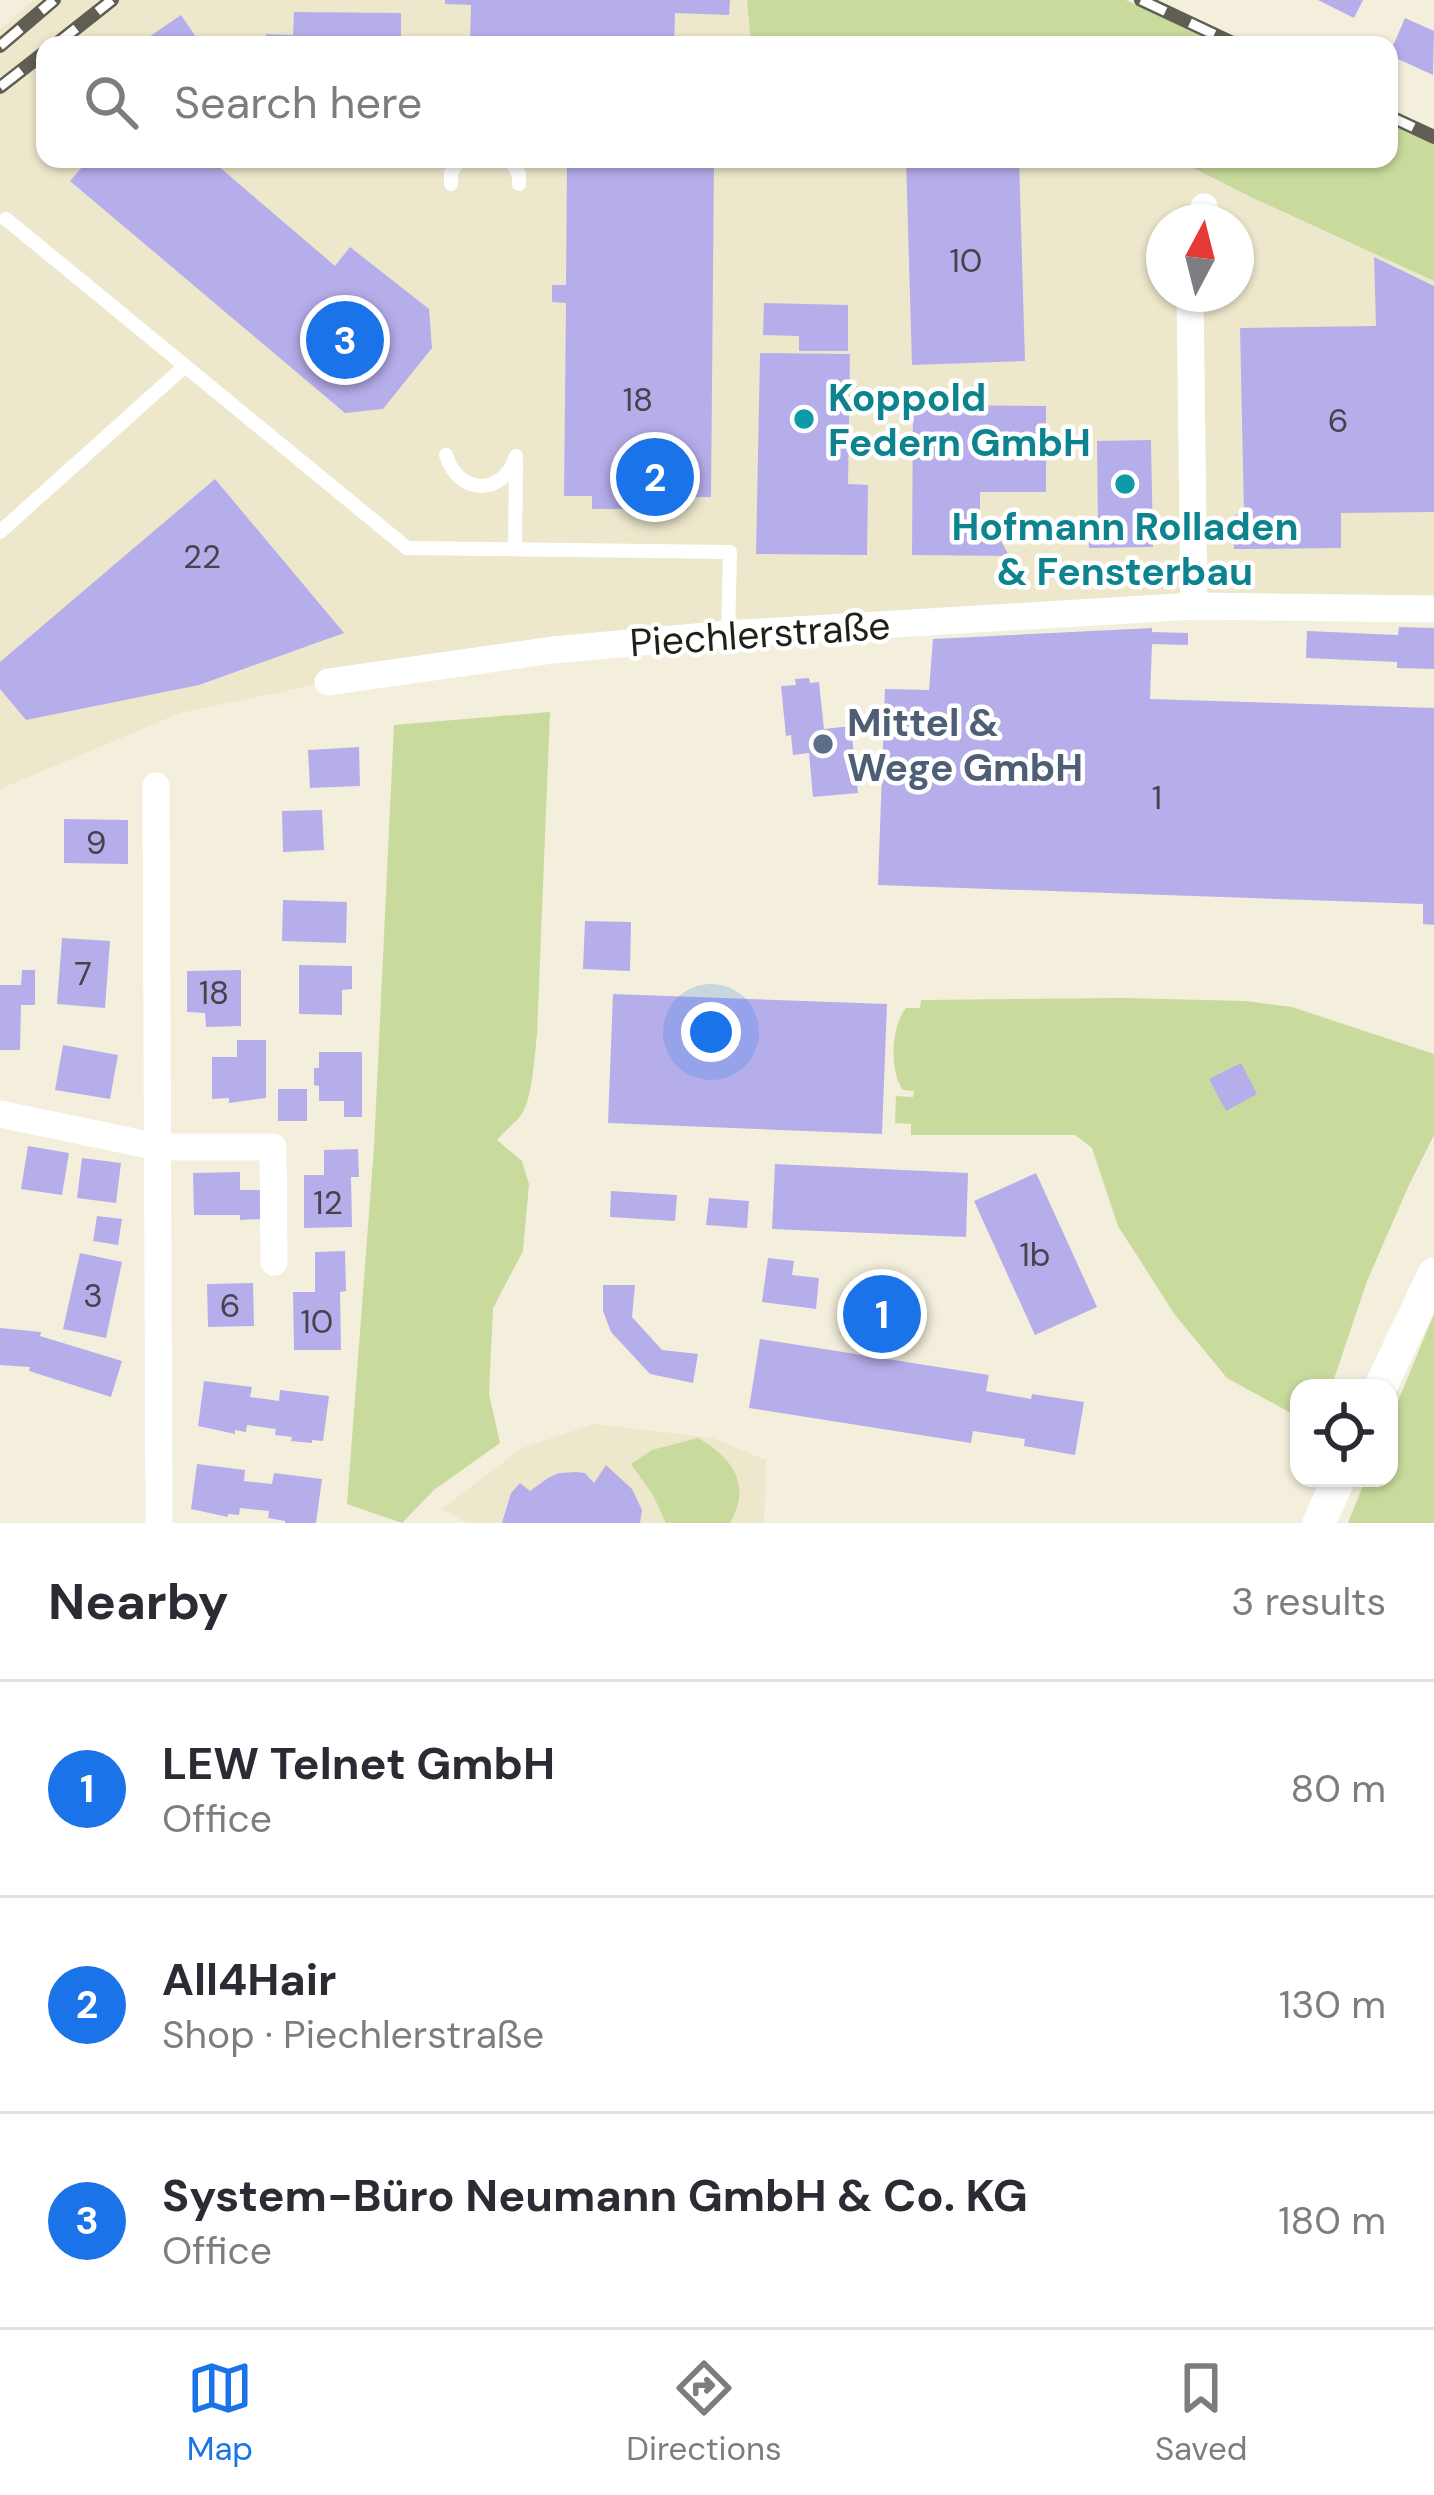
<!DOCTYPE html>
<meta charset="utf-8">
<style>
body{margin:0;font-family:"DM Sans",sans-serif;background:#f2f2f3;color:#2b2b33}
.controls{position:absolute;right:36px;bottom:36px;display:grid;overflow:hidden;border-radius:24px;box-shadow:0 3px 9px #0004}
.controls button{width:108px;height:108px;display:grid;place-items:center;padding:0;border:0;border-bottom:3px solid #e1e1e2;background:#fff;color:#2b2b33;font:60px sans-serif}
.compass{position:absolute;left:1146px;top:204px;width:108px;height:108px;border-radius:50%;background:#fff;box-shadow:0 3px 9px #0004;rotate:7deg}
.you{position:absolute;left:711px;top:1032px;width:42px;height:42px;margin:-30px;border:9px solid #fff;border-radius:50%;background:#1a73e8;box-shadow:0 0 0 18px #1a73e833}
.badge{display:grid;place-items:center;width:78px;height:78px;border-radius:50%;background:#1a73e8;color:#fff;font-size:39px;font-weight:700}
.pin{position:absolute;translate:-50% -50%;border:6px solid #fff;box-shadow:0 3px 12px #0006}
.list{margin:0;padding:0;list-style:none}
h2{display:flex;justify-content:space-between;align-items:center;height:156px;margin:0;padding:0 48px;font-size:51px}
h2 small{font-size:39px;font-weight:400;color:#7c7c81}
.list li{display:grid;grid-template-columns:78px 1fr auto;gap:36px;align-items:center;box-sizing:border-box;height:216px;padding:0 48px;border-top:3px solid #e1e1e2}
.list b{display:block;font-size:45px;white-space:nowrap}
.list p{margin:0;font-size:39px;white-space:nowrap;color:#7c7c81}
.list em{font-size:39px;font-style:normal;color:#7c7c81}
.icon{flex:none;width:66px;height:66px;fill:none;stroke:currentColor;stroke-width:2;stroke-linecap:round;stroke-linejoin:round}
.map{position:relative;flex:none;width:1434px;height:1523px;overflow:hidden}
.search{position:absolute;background:#fff;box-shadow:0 3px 9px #0004;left:36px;right:36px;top:36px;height:132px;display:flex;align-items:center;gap:30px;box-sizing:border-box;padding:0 42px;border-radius:24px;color:#7c7c81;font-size:45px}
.sheet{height:804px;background:#fff}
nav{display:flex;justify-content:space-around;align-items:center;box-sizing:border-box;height:168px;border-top:3px solid #e1e1e2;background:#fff;font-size:33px;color:#7c7c81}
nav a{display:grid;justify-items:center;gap:6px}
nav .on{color:#1a73e8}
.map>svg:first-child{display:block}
</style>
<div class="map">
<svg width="1434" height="1523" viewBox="0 0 1434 1523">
<rect width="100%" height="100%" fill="#f4efdc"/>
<g fill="#ede7cc" fill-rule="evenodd">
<path d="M 34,0 L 747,0 L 751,45 L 45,45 L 45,159 L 1175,159 L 1253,198 L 1434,281 L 1434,609 L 1194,606 L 328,682 L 180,713 L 0,789 L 0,29 ZM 1164,222 L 1236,222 L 1236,294 L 1164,294 Z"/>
<polygon points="594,1424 713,1438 766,1460 764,1523 467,1523 442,1509 522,1448"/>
</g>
<g fill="#c8da9c">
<polygon points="747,0 1126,0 1225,45 751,45"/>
<polygon points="1389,121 1434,142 1434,281 1253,198 1175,159 1389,159"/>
<path d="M 550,712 L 537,1035 C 534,1057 533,1104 518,1119 C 511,1126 504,1132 497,1140 L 522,1161 L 529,1184 L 523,1251 L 493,1308 L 489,1394 L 500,1443 L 434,1490 L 402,1523 L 347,1504 L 374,1147 L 394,725 Z"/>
<path d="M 1123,998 L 1245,1001 L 1292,1007 L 1434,1054 L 1434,1135 L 1409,1185 L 1367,1281 L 1331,1388 L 1299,1388 L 1299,1409 L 1289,1412 L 1227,1378 L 1175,1315 L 1118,1226 L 1092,1148 L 1075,1135 L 911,1135 L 911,1124 L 895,1123 L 896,1096 L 913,1097 L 914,1091 L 903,1090 C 889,1071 891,1026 906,1008 L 920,1008 L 921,1000 Z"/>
<polygon points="1434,1314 1434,1523 1348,1523 1366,1478 1389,1478 1389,1423"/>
<path d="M 698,1438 C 733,1458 752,1485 730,1523 L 666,1523 L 653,1495 L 631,1464 L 652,1450 Z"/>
</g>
<g fill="#b6aeeb">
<polygon points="445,0 730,0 729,15 675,13 674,45 470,45 471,5 445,4"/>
<polygon points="1318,0 1363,0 1354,18"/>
<polygon points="294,12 401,13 401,45 266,45 266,34 293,35"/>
<polygon points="181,15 196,37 185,45 150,45 146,39"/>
<polygon points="1405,18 1434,31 1433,75 1389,55"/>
<polygon points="89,159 210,159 335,266 350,247 429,309 432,348 383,409 345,413 70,181"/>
<polygon points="906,159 1019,159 1025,361 912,365"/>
<polygon points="567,161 714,162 711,497 687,497 688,509 592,509 592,496 564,496 566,303 552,302 552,285 566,285"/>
<polygon points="1374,257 1434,286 1434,512 1341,513 1341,548 1234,549 1234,515 1244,514 1240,328 1376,326"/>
<polygon points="764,303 848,305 848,351 799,351 799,336 763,335"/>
<polygon points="760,353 850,354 848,484 868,485 867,555 756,554"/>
<polygon points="913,405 1046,406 1046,492 980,492 980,531 996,531 1009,556 912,555"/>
<polygon points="1151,440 1153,547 1089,548 1088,527 1098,527 1097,441"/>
<polygon points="215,479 344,633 199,685 26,720 0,689 0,662"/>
<polygon points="1399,627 1434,628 1434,669 1397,668 1397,662 1306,658 1307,631 1398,635"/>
<polygon points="1152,628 1152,632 1188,633 1188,645 1152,644 1150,699 1434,708 1434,925 1423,924 1423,904 878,885 885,689 929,690 933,639"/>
<polygon points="809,678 810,683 819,682 824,729 851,726 858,793 813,797 809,753 793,755 791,735 786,736 781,686 796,685 795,679"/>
<polygon points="359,747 360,786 310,788 308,750"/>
<polygon points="322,810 324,850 283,852 282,811"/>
<polygon points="64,819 128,820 128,864 64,863"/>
<polygon points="283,900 347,902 346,943 282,941"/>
<polygon points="585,921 631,922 630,971 583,969"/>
<polygon points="62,938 110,941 105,1008 57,1004"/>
<polygon points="299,965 352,966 352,989 342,990 342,1015 299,1014"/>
<polygon points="22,970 35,970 35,1005 21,1005 20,1050 0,1050 0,985 21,985"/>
<polygon points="241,970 241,1026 206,1027 205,1013 187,1012 187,971"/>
<polygon points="613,994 887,1004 882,1134 608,1123"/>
<polygon points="237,1040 266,1040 266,1098 229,1103 229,1098 212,1099 212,1057 237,1057"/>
<polygon points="63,1045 118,1055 110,1099 55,1090"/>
<polygon points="319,1052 362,1052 362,1117 344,1117 344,1101 319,1101 319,1086 314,1085 314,1068 319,1068"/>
<polygon points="1241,1063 1257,1094 1226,1111 1209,1079"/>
<rect x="278" y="1089" width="29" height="32"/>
<polygon points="28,1146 69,1153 62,1195 21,1189"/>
<polygon points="358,1149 359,1177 351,1177 352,1227 304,1228 304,1175 324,1175 324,1150"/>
<polygon points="82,1158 121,1163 116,1203 77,1198"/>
<polygon points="775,1164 968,1173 966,1237 772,1229"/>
<polygon points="240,1172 240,1190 263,1190 263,1219 240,1220 240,1215 194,1215 193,1173"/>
<polygon points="1036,1173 1097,1307 1035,1335 974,1201"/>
<polygon points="611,1191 677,1195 675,1221 610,1217"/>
<polygon points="709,1198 749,1201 747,1228 706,1225"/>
<polygon points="97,1216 122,1219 118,1245 93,1241"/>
<polygon points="345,1251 346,1291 340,1292 341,1350 294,1350 293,1292 315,1292 315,1252"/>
<polygon points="80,1253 122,1262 106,1338 63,1329"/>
<polygon points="768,1258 794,1261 792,1275 819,1278 816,1309 762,1302"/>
<polygon points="253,1283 254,1326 208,1327 207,1284"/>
<polygon points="603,1285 635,1285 632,1317 662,1350 698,1354 693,1383 650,1374 611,1332 603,1311"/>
<polygon points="0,1328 41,1332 40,1336 122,1361 111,1397 29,1371 30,1367 0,1365"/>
<polygon points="760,1339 989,1375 986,1391 1031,1399 1032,1394 1084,1402 1075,1455 1024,1446 1025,1439 973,1431 971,1443 749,1408"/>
<polygon points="204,1381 252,1387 250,1397 266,1399 279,1401 280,1390 329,1396 323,1441 312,1440 312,1443 291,1441 292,1437 275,1435 276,1429 247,1425 246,1432 235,1430 235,1434 198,1426"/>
<polygon points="197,1464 245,1470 244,1481 272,1484 274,1473 322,1479 316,1523 285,1523 285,1521 268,1518 269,1511 240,1508 239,1515 228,1514 228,1517 191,1509"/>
<polygon points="606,1465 632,1489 642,1510 640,1523 502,1523 511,1493 520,1483 530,1491 548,1478 559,1473 576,1472 585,1473 594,1483"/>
</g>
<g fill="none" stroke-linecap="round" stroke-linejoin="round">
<g stroke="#fff" stroke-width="14">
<polyline points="511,159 519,175 519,184"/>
<polyline points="451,184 451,173 459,159"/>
<polyline points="6,219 407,548 730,552 728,634"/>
<path d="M 446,455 C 458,495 503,497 516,456"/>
<polyline points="0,532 185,366"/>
<polyline points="515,548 516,461"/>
</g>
<g stroke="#fff" stroke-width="27">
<polyline points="1197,222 1204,207"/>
<polyline points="1190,294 1194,606"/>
<polyline points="328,682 553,650 728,634 1194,606 1434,609"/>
<polyline points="156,786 159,1523"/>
<polyline points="0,1114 158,1147 273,1147 274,1262"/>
</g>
<g stroke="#fff" stroke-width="33">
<polyline points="1380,1388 1434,1274"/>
<polyline points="1319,1523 1339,1478"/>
</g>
<defs>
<g id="rail">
<polyline points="1141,0 1237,45"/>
<polyline points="55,45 112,0"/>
<polyline points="0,46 54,0"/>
<polyline points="0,87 45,52"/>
<polyline points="1389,116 1434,137"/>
</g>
</defs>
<use href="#rail" stroke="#605e53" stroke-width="14"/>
<use href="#rail" stroke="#fff" stroke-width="9" stroke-dasharray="27" stroke-linecap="butt"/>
</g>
<g fill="#0f9aa8" stroke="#fff" stroke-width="4.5">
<circle cx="804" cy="419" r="12"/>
<circle cx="1125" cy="484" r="12"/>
</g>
<circle fill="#5c6f8a" stroke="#fff" stroke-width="4.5" cx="823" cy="744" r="12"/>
<g text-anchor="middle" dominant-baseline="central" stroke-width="9" stroke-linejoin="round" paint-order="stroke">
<g font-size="33" fill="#46434d">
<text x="966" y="260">10</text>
<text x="638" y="399">18</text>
<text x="1338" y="420">6</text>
<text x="202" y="556">22</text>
<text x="1157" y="797">1</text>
<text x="96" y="842">9</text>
<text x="83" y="973">7</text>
<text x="214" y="992">18</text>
<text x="328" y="1202">12</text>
<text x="1035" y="1254">1b</text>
<text x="93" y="1295">3</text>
<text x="230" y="1305">6</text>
<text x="317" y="1321">10</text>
</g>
<g font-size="39" font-weight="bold" fill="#0d838f" stroke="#fff" text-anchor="start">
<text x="828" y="397">Koppold<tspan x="828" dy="45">Federn GmbH</tspan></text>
<text x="1125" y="526" text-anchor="middle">Hofmann Rolladen<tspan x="1125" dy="45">&amp; Fensterbau</tspan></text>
</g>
<g font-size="39" fill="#201f18" stroke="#fff">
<text transform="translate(760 634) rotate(-4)">Piechlerstraße</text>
</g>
<g font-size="39" font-weight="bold" fill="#4e5e75" stroke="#fff" text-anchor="start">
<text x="847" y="722">Mittel &amp;<tspan x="847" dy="45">Wege GmbH</tspan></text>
</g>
</g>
</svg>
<div class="controls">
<button><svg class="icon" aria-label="locate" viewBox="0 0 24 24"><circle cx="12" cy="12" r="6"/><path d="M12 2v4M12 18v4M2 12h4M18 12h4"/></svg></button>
</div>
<svg class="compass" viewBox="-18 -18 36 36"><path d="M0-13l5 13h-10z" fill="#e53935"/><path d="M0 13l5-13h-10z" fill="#7c7c81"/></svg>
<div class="you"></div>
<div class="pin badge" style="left:882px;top:1314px">1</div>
<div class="pin badge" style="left:655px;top:477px">2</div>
<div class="pin badge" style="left:345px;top:340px">3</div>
<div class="search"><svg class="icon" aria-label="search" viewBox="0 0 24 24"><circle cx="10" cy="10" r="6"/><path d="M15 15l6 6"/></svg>Search here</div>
</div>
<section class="sheet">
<h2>Nearby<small>3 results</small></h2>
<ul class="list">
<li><span class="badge">1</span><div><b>LEW Telnet GmbH</b><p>Office</p></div><em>80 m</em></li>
<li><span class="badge">2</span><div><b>All4Hair</b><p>Shop · Piechlerstraße</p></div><em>130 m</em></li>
<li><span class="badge">3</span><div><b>System-Büro Neumann GmbH &amp; Co. KG</b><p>Office</p></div><em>180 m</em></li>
</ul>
</section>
<nav>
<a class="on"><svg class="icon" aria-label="map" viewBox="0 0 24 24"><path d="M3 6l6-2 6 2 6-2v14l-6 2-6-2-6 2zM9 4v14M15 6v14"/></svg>Map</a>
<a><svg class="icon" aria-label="directions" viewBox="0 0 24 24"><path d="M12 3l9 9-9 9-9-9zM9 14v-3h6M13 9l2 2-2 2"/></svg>Directions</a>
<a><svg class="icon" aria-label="saved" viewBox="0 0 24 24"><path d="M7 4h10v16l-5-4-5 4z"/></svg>Saved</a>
</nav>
